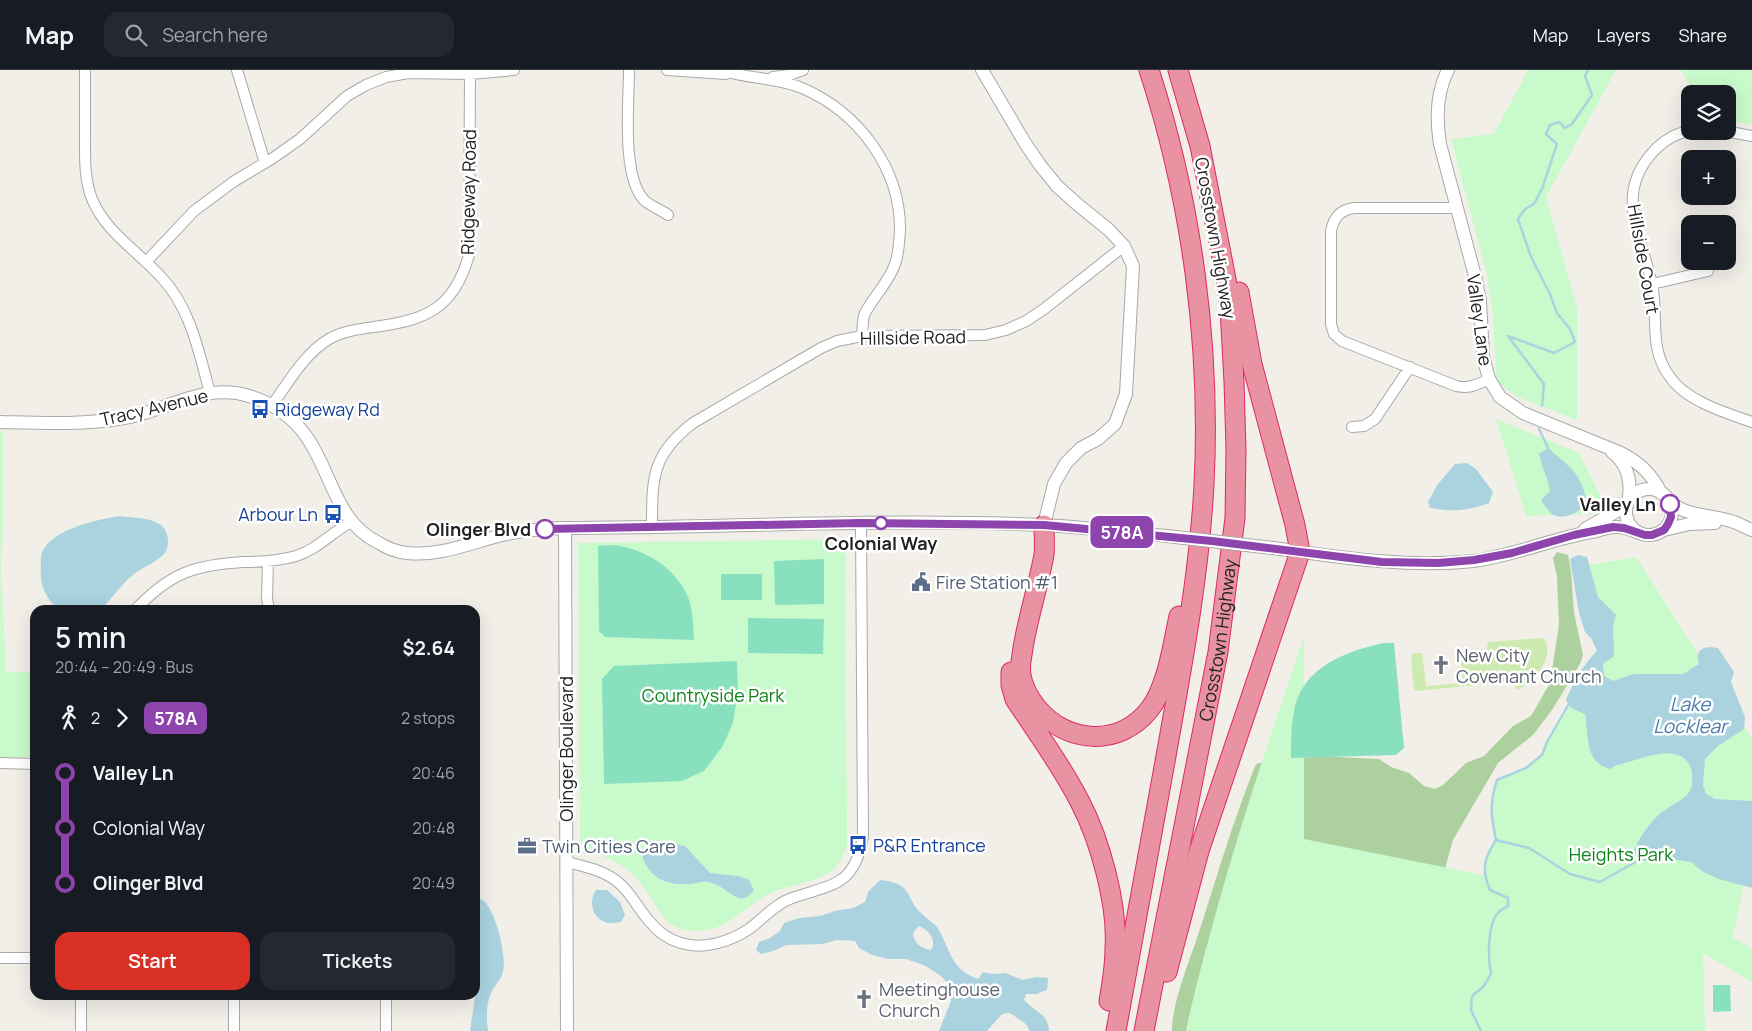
<!DOCTYPE html>
<meta charset="utf-8">
<style>
body{margin:0;font-family:Manrope,sans-serif;background:#242831;color:#f1f3f6;height:100vh;display:flex;flex-direction:column;font-size:19px;white-space:nowrap}
*{box-sizing:border-box;margin:0}
p{font-size:16px;color:#9ea1a6}
.icon{flex:none;width:28px;height:28px;fill:none;stroke:currentColor;stroke-width:2;stroke-linecap:round;stroke-linejoin:round}
.map{position:relative;flex:1;overflow:hidden}
.panel{position:absolute;left:30px;top:535px;width:450px;height:395px;display:flex;flex-direction:column;background:#171b24;border-radius:15px;box-shadow:0 5px 20px #0002}
.panel>*{flex:none}
.badge{padding:0 10px;border-radius:8px;font-size:18px;line-height:32px}
.buttons{position:absolute;left:1681px;top:15px;display:grid;gap:10px}
.buttons a{display:grid;place-items:center;width:55px;height:55px;border-radius:10px;background:#171b24;box-shadow:0 5px 20px #0002;font-size:25px}
.map>.badge{position:absolute;translate:-50% -50%;box-shadow:0 0 0 2px #fff}
.legs{display:flex;align-items:center;gap:8px;height:55px;padding:0 25px;font-size:16px}
.legs p{margin-inline-start:auto}
.overview{display:flex;align-items:center;justify-content:space-between;height:85px;padding:0 25px}
h1{font-size:28px;font-weight:600;line-height:38px}
.primary-button{display:flex;gap:10px;margin-top:auto;padding:10px 25px}
.primary-button a{flex:1;height:58px;border-radius:15px;background:#d93025;color:#fff;font-size:20px;font-weight:600;line-height:58px;text-align:center}
.primary-button a+a{background:#242831;color:#f1f3f6}
ul{padding:0 25px;list-style:none}
li{display:flex;align-items:center;gap:18px;height:55px;font-size:19px}
li i{display:grid;place-items:center;width:8px;height:100%;margin:0 6px;background:currentColor}
li i::after{content:'';width:12px;height:12px;margin:-6px;border:4px solid;border-radius:50%;background:#171b24}
li p{margin-inline-start:auto}
li:first-child i{background:linear-gradient(#0000 50%,currentColor 0)}
li:last-child i{background:linear-gradient(currentColor 50%,#0000 0)}
header{display:flex;align-items:center;gap:30px;box-sizing:border-box;height:70px;padding:0 25px;background:#171b24;border-bottom:1px solid #363941}
header strong{font-size:24px}
nav{display:flex;gap:28px;margin-inline-start:auto;font-size:18px}
.search{width:350px;height:45px;background:#242831;display:flex;align-items:center;gap:12px;box-sizing:border-box;padding:0 18px;border-radius:15px;color:#9ea1a6;font-size:19px}
.map>svg:first-child{display:block}
.grass{fill:#cdebb0}
.forest{fill:#add19e}
.park{fill:#c8facc}
.pitch{fill:#88e0be}
.water{fill:#aad3df;fill-rule:evenodd}
.lines{fill:none;stroke-linecap:round;stroke-linejoin:round}
.stream{stroke:#aad3df;stroke-width:2.5}
.minor-casing{stroke:#a9a9a9;stroke-width:12}
.tertiary-casing{stroke:#a9a9a9;stroke-width:14}
.motorway-casing{stroke:#dc2a67;stroke-width:21}
.minor{stroke:#fff;stroke-width:10}
.tertiary{stroke:#fff;stroke-width:12}
.motorway{stroke:#e892a2;stroke-width:19}
.tertiary-bridge-casing{stroke:#a9a9a9;stroke-width:14;stroke-linecap:butt}
.tertiary-bridge{stroke:#fff;stroke-width:12}
.line-1-casing{stroke:#fff;stroke-width:11}
.line-1{stroke:#8e44ad;stroke-width:8}
.stop-1-dot{fill:#fff;stroke:#8e44ad;stroke-width:2.5}
.labels{text-anchor:middle;dominant-baseline:central;stroke-width:5;stroke-linejoin:round;paint-order:stroke}
.street-label{font-size:18px;fill:#222;stroke:#fff}
.transit-label{font-size:18px;fill:#164399;stroke:#fff;text-anchor:start}
.stop-label{font-size:18px;font-weight:bold;fill:#222;stroke:#fff;text-anchor:end}
.service-label{font-size:18px;fill:#4e5e75;stroke:#fff;text-anchor:start}
.worship-label{font-size:18px;fill:#5b616d;stroke:#fff;text-anchor:start}
.park-label{font-size:18px;fill:#0c8416;stroke:#fff}
.water-label{font-size:19px;font-style:italic;fill:#4a7aab;stroke:#fff}
</style>
<header>
<strong>Map</strong>
<div class="search"><svg class="icon" aria-label="search" viewBox="0 0 24 24"><circle cx="10" cy="10" r="6"/><path d="M15 15l6 6"/></svg>Search here</div>
<nav><a>Map</a><a>Layers</a><a>Share</a></nav>
</header>
<div class="map">
<svg width="1752" height="961" viewBox="0 0 1752 961">
<rect width="100%" height="100%" fill="#f2efe9"/>
<path class="grass" d="M1539,568L1544,569C1556,588 1533,614 1516,620L1515,611L1417,621L1414,619L1411,591L1413,583H1422L1426,616L1463,613L1460,581L1487,579L1488,572Z"/>
<path class="forest" d="M1557,482L1568,485L1571,501L1574,543L1583,585L1580,594L1552,640L1533,665L1498,693L1453,770L1444,802L1226,961H1172C1172,933 1188,895 1197,868C1216,810 1233,750 1256,694L1276,689L1290,690L1318,686L1379,689L1391,697L1409,703L1424,716L1435,719L1443,715L1466,693L1484,686L1513,656L1531,646L1550,613L1559,555L1557,507L1553,488Z"/>
<path class="park" d="M1528,0H1616L1546,127L1577,238V350L1518,327L1497,312L1492,236L1487,205L1451,69L1494,64Z
M1681,0H1752V55L1728,50V24H1695Z
M1496,349L1579,383L1609,443L1526,446Z
M0,362H3V454L1,497L6,602H35V687H0Z
M845,469L847,776C844,783 841,791 836,797C827,810 789,815 773,822C750,832 735,853 708,860C695,863 674,860 665,849C652,833 645,814 629,801C615,789 597,784 580,778L578,473Z
M1636,487L1752,669V775L1733,867L1752,879V912L1703,883L1705,961H1186C1195,916 1208,872 1220,828C1245,740 1274,654 1304,567V769L1483,805L1487,784L1496,770C1491,746 1489,734 1497,710L1525,698L1542,686L1547,671L1574,624L1604,584L1580,497Z"/>
<path class="pitch" d="M615,475C646,480 675,497 688,527C693,540 693,555 694,570L605,567L599,561L598,476Z
M824,489V534L775,535L774,491Z
M721,504H762V530H721Z
M748,548L824,549L823,584L748,583Z
M1384,573H1394L1404,678L1396,685L1291,688C1291,673 1291,656 1294,641C1302,597 1346,581 1384,573Z
M737,591L738,622L733,653L722,677L704,701L682,711L604,714L602,609L614,596Z
M1713,915H1730L1731,941L1713,942Z"/>
<path class="water" d="M1548,378C1559,388 1574,398 1580,411C1582,415 1585,422 1585,426C1586,440 1569,449 1557,446C1550,445 1545,436 1541,430L1550,421C1548,408 1542,398 1539,384Z
M1467,393L1476,399L1493,422L1489,433C1466,441 1455,442 1430,438L1428,432L1438,414L1455,394Z
M120,446C138,449 168,446 168,471C168,477 167,481 163,485C155,493 143,497 134,504C121,514 112,529 100,540H58C47,528 39,516 41,499C41,494 40,488 42,483C49,460 99,449 120,446Z
M1578,485L1587,487L1598,527L1616,545L1613,556L1614,586L1603,594L1604,606L1613,611L1633,604H1683L1699,594C1694,578 1705,576 1718,578L1734,602L1731,612L1745,647L1744,659L1718,676L1705,689L1703,715L1706,724L1715,729L1752,731V818L1719,809L1703,802L1691,792L1677,790H1666L1654,792L1639,790L1634,782C1638,768 1651,751 1662,742C1675,732 1695,727 1692,707C1692,703 1692,699 1690,696C1678,670 1637,691 1617,695L1610,699C1584,692 1589,665 1585,644L1571,638L1566,630C1573,612 1584,594 1597,581L1591,568L1585,562L1579,543L1570,489Z
M670,773L685,776L710,803L738,806L749,810L754,820L747,827C744,828 741,829 739,828C733,827 721,815 712,813C704,810 698,813 689,814C665,816 646,806 641,781L657,774Z
M880,810C915,814 903,826 922,844C928,850 935,853 939,860C951,882 951,899 978,909L983,902L993,904L1005,903L1023,910L1036,907L1048,908L1047,920L1036,924H1026L1024,930C1035,942 1048,943 1049,961H1030L1026,954L1010,943L1002,944L987,961H939L951,931L950,916L941,906L926,896L906,889H888L872,885L859,878L855,871L837,870L823,874L786,875L773,881L761,884L756,880L759,872L770,868L780,861L784,853L799,848L820,846L835,841L853,838L865,832L868,822ZM919,856C929,860 937,870 931,880C921,878 914,874 913,863Z
M596,820H607L620,832L625,845L621,852C617,852 611,854 608,853C592,849 588,832 596,820Z
M481,829C495,836 507,886 503,902C501,909 497,913 493,919C486,932 486,946 488,961H470L476,920L478,883L476,861L479,830Z"/>
<g class="lines">
<path class="stream" d="M1542,336L1544,314L1508,266L1554,283L1575,272L1570,259L1557,243L1550,224L1531,187L1518,149L1525,139L1534,134L1542,119L1557,74L1546,64L1550,55L1559,52L1565,58L1572,54L1592,25L1585,6L1588,0
M1539,359L1549,380
M1496,770L1529,778L1570,804L1600,812L1639,790
M1481,961L1471,940L1472,926L1483,917L1491,904C1488,889 1487,855 1498,843C1500,840 1505,838 1508,836V828L1490,820C1481,799 1484,789 1496,770C1491,746 1489,734 1497,710L1526,698L1542,685L1547,672L1570,632"/>
<g class="minor-casing">
<path id="minor" d="M85,0C85,22 85,43 85,65C85,86 84,109 92,129C106,163 138,181 162,208C191,239 199,283 210,323
M237,0L265,93
M629,0C629,32 621,108 645,131C651,136 661,140 668,145
M667,0L726,4
M721,0C747,9 776,7 802,18C858,42 901,98 900,161C899,171 899,184 895,194C889,212 874,226 865,243C862,249 863,259 862,266
M773,7L789,5L803,0
M1690,61C1675,63 1662,72 1652,83C1612,128 1645,171 1653,220C1658,252 1649,279 1670,307C1686,331 1726,343 1752,352
M1725,61L1752,66
M1457,138H1354C1340,140 1334,147 1331,161V254L1334,264L1342,271L1456,316C1468,319 1477,315 1489,309
M146,192L194,141L233,112L273,88L300,69L347,26L366,15L386,7L408,3L470,4L514,0
M1652,214L1708,201
M272,335C289,312 304,284 329,269C343,261 359,259 374,257C426,250 454,239 469,185L470,4
M1352,357L1364,356L1375,349L1410,297
M652,456C652,408 652,384 693,353L821,278L837,271L862,266L985,265L1006,260L1026,251L1044,239L1124,176
M268,491L267,528L269,540
M135,540C170,503 194,495 243,492C261,492 279,491 296,486C318,479 332,462 351,452
M0,693L35,694
M567,792C585,797 604,800 619,813C632,824 639,840 650,852C667,873 692,880 718,873C729,870 740,865 749,859C764,848 775,834 792,828C833,814 855,816 863,766L861,453
M0,888H35
M81,925V961
M386,925V961
M234,961V925"/>
</g>
<g class="tertiary-casing">
<path id="tertiary" d="M982,0L1025,73L1040,95L1057,116L1077,134L1109,160L1124,176L1133,196L1126,324L1115,354L1098,369L1081,378L1066,393L1054,414L1044,455
M1448,0C1436,23 1436,49 1440,74L1476,210L1480,231L1483,286L1489,309L1500,327L1523,343L1621,383C1639,392 1652,404 1661,423
M0,352C41,353 83,355 124,348C166,341 204,312 249,326C272,333 292,346 306,366C332,402 335,452 379,473C387,478 397,482 407,483C441,487 474,471 507,464C524,460 541,459 559,458C720,458 881,448 1043,455C1084,457 1125,462 1167,466
M1612,382C1629,395 1632,413 1628,433
M1626 442a23 23 0 1 1 46 0a23 23 0 1 1-46 0Z
M1667,429C1683,447 1712,444 1734,452C1740,454 1746,458 1752,460
M565,458L567,961
M1585,459L1626,436
M1664,460L1689,454L1715,453
M1273,478C1339,487 1406,498 1473,491C1513,486 1551,469 1591,462C1600,461 1608,456 1617,457C1625,457 1632,460 1639,463"/>
</g>
<g class="motorway-casing">
<g id="motorway">
<path d="M1044,455C1044,465 1045,476 1044,485C1038,517 1028,547 1023,578C1022,587 1019,596 1021,605C1023,618 1029,628 1037,638C1067,674 1119,677 1149,640C1167,618 1173,574 1179,546"/>
<path d="M1011,602V615L1015,629C1037,663 1062,696 1080,732C1100,770 1118,835 1115,878C1115,896 1112,914 1109,931"/>
<path d="M1167,902L1199,781L1300,482L1295,455L1252,294L1239,222"/>
<path d="M1116,961C1133,870 1149,778 1166,686C1182,596 1199,507 1204,415C1211,276 1192,132 1149,0"/>
<path id="s1" d="M1144,961L1218,582L1235,448L1236,379L1234,312L1230,239L1226,209L1200,76L1178,0"/>
</g>
</g>
<use href="#minor" class="minor"/>
<use href="#tertiary" class="tertiary"/>
<use href="#motorway" class="motorway"/>
<g class="tertiary-bridge-casing">
<path id="tertiary-bridge" d="M1167,466L1273,478"/>
</g>
<use href="#tertiary-bridge" class="tertiary-bridge"/>
</g>
<g class="lines">
<g class="line-1-casing">
<path id="line-1" d="M545,459L861,453L1044,455L1212,471L1382,492L1438,493L1474,490L1512,483L1574,465L1613,457L1624,458L1645,465H1652L1664,460L1668,454L1671,447L1670,434"/>
</g>
<use href="#line-1" class="line-1"/>
</g>
<defs>
<g id="bus-bare" transform="scale(1.5)"><path d="M-5-6H5V4H4V6H2V4H-2V6H-4V4H-5ZM-3.5-4V0h7V-4ZM-3.5 1.2v1.5H-2V1.2ZM2 1.2v1.5H3.5V1.2Z" fill="#1a4fb4" stroke="#fff" stroke-width="2.5" paint-order="stroke"/></g>
<g id="civic-bare" transform="scale(1.5)"><path d="M-.6-6.5H3V-4.5H.6V-3L4-1V1h2V6H-6V1h2V-1L-.6-3ZM-1.2 2.5V6h2.4V2.5Z" fill="#5c6f8a" stroke="#fff" stroke-width="2.5" paint-order="stroke"/></g>
<g id="church-bare" transform="scale(1.5)"><path d="M-1.2-6h2.4v3.5h3.3v2.4h-3.3V6h-2.4V-.1h-3.3v-2.4h3.3Z" fill="#6b7280" stroke="#fff" stroke-width="2.5" paint-order="stroke"/></g>
<g id="office-bare" transform="scale(1.5)"><path d="M-6-3h4V-5.5h4V-3h4V5H-6ZM-1-4.5V-3h2v-1.5ZM-6 0V1H6V0Z" fill="#5c6f8a" stroke="#fff" stroke-width="2.5" paint-order="stroke"/></g>
</defs>
<g fill-rule="evenodd">
<use href="#bus-bare" x="260" y="339"/>
<use href="#bus-bare" x="333" y="444"/>
<use href="#civic-bare" x="921" y="512"/>
<use href="#church-bare" x="1441" y="595"/>
<use href="#bus-bare" x="858" y="775"/>
<use href="#office-bare" x="527" y="776"/>
<use href="#church-bare" x="864" y="929"/>
</g>
<g class="stop-1-dot">
<circle cx="1670" cy="434" r="9"/>
<circle cx="881" cy="453" r="6"/>
<circle cx="545" cy="459" r="9"/>
</g>
<g class="labels">
<g class="street-label">
<text transform="translate(468 122) rotate(-89)">Ridgeway Road</text>
<text transform="translate(1216 168) rotate(80)">Crosstown Highway</text>
<text transform="translate(1644 189) rotate(80)">Hillside Court</text>
<text transform="translate(1480 250) rotate(82)">Valley Lane</text>
<text transform="translate(913 267) rotate(-1)">Hillside Road</text>
<text transform="translate(154 337) rotate(-13)">Tracy Avenue</text>
<text stroke="none"><textPath href="#s1" startOffset="398">Crosstown Highway</textPath></text>
<text transform="translate(566 679) rotate(-90)">Olinger Boulevard</text>
</g>
<g class="transit-label">
<text x="275" y="339">Ridgeway Rd</text>
<text x="318" y="444" text-anchor="end">Arbour Ln</text>
<text x="873" y="775">P&amp;R Entrance</text>
</g>
<g class="stop-label">
<text x="1656" y="434">Valley Ln</text>
<text x="531" y="459">Olinger Blvd</text>
<text x="881" y="473" text-anchor="middle">Colonial Way</text>
</g>
<g class="service-label">
<text x="936" y="512">Fire Station #1</text>
<text x="542" y="776">Twin Cities Care</text>
</g>
<g class="worship-label">
<text x="1456" y="585">New City<tspan x="1456" dy="21">Covenant Church</tspan></text>
<text x="879" y="919">Meetinghouse<tspan x="879" dy="21">Church</tspan></text>
</g>
<g class="park-label">
<text x="713" y="625">Countryside Park</text>
<text x="1621" y="784">Heights Park</text>
</g>
<g class="water-label">
<text x="1690" y="634">Lake<tspan x="1690" dy="22">Locklear</tspan></text>
</g>
</g>
</svg>
<div class="buttons">
<a><svg class="icon" aria-label="layers" viewBox="0 0 24 24"><path d="M12 4l9 5-9 5-9-5zM3 14l9 5 9-5"/></svg></a>
<a>+</a>
<a>−</a>
</div>
<b class="badge" style="left:1122px;top:462px;background:#8e44ad;color:#fff">578A</b>
<section class="panel">
<div class="overview"><div><h1>5 min</h1><p>20:44 – 20:49 · Bus</p></div><b>$2.64</b></div>
<div class="legs"><svg class="icon" aria-label="walk" viewBox="0 0 24 24"><circle cx="13" cy="4" r="2"/><path d="M13 8l-2 6 4 7M11 14l-3 7M7 12l3-4h3l4 4"/></svg>2<svg class="icon" aria-label="forward" viewBox="0 0 24 24"><path d="M9 5l7 7-7 7"/></svg><b class="badge" style="background:#8e44ad;color:#fff">578A</b><p>2 stops</p></div>
<ul>
<li><i style="color:#8e44ad"></i><b>Valley Ln</b><p>20:46</p></li>
<li><i style="color:#8e44ad"></i><span>Colonial Way</span><p>20:48</p></li>
<li><i style="color:#8e44ad"></i><b>Olinger Blvd</b><p>20:49</p></li>
</ul>
<div class="primary-button"><a>Start</a><a>Tickets</a></div>
</section>
</div>
